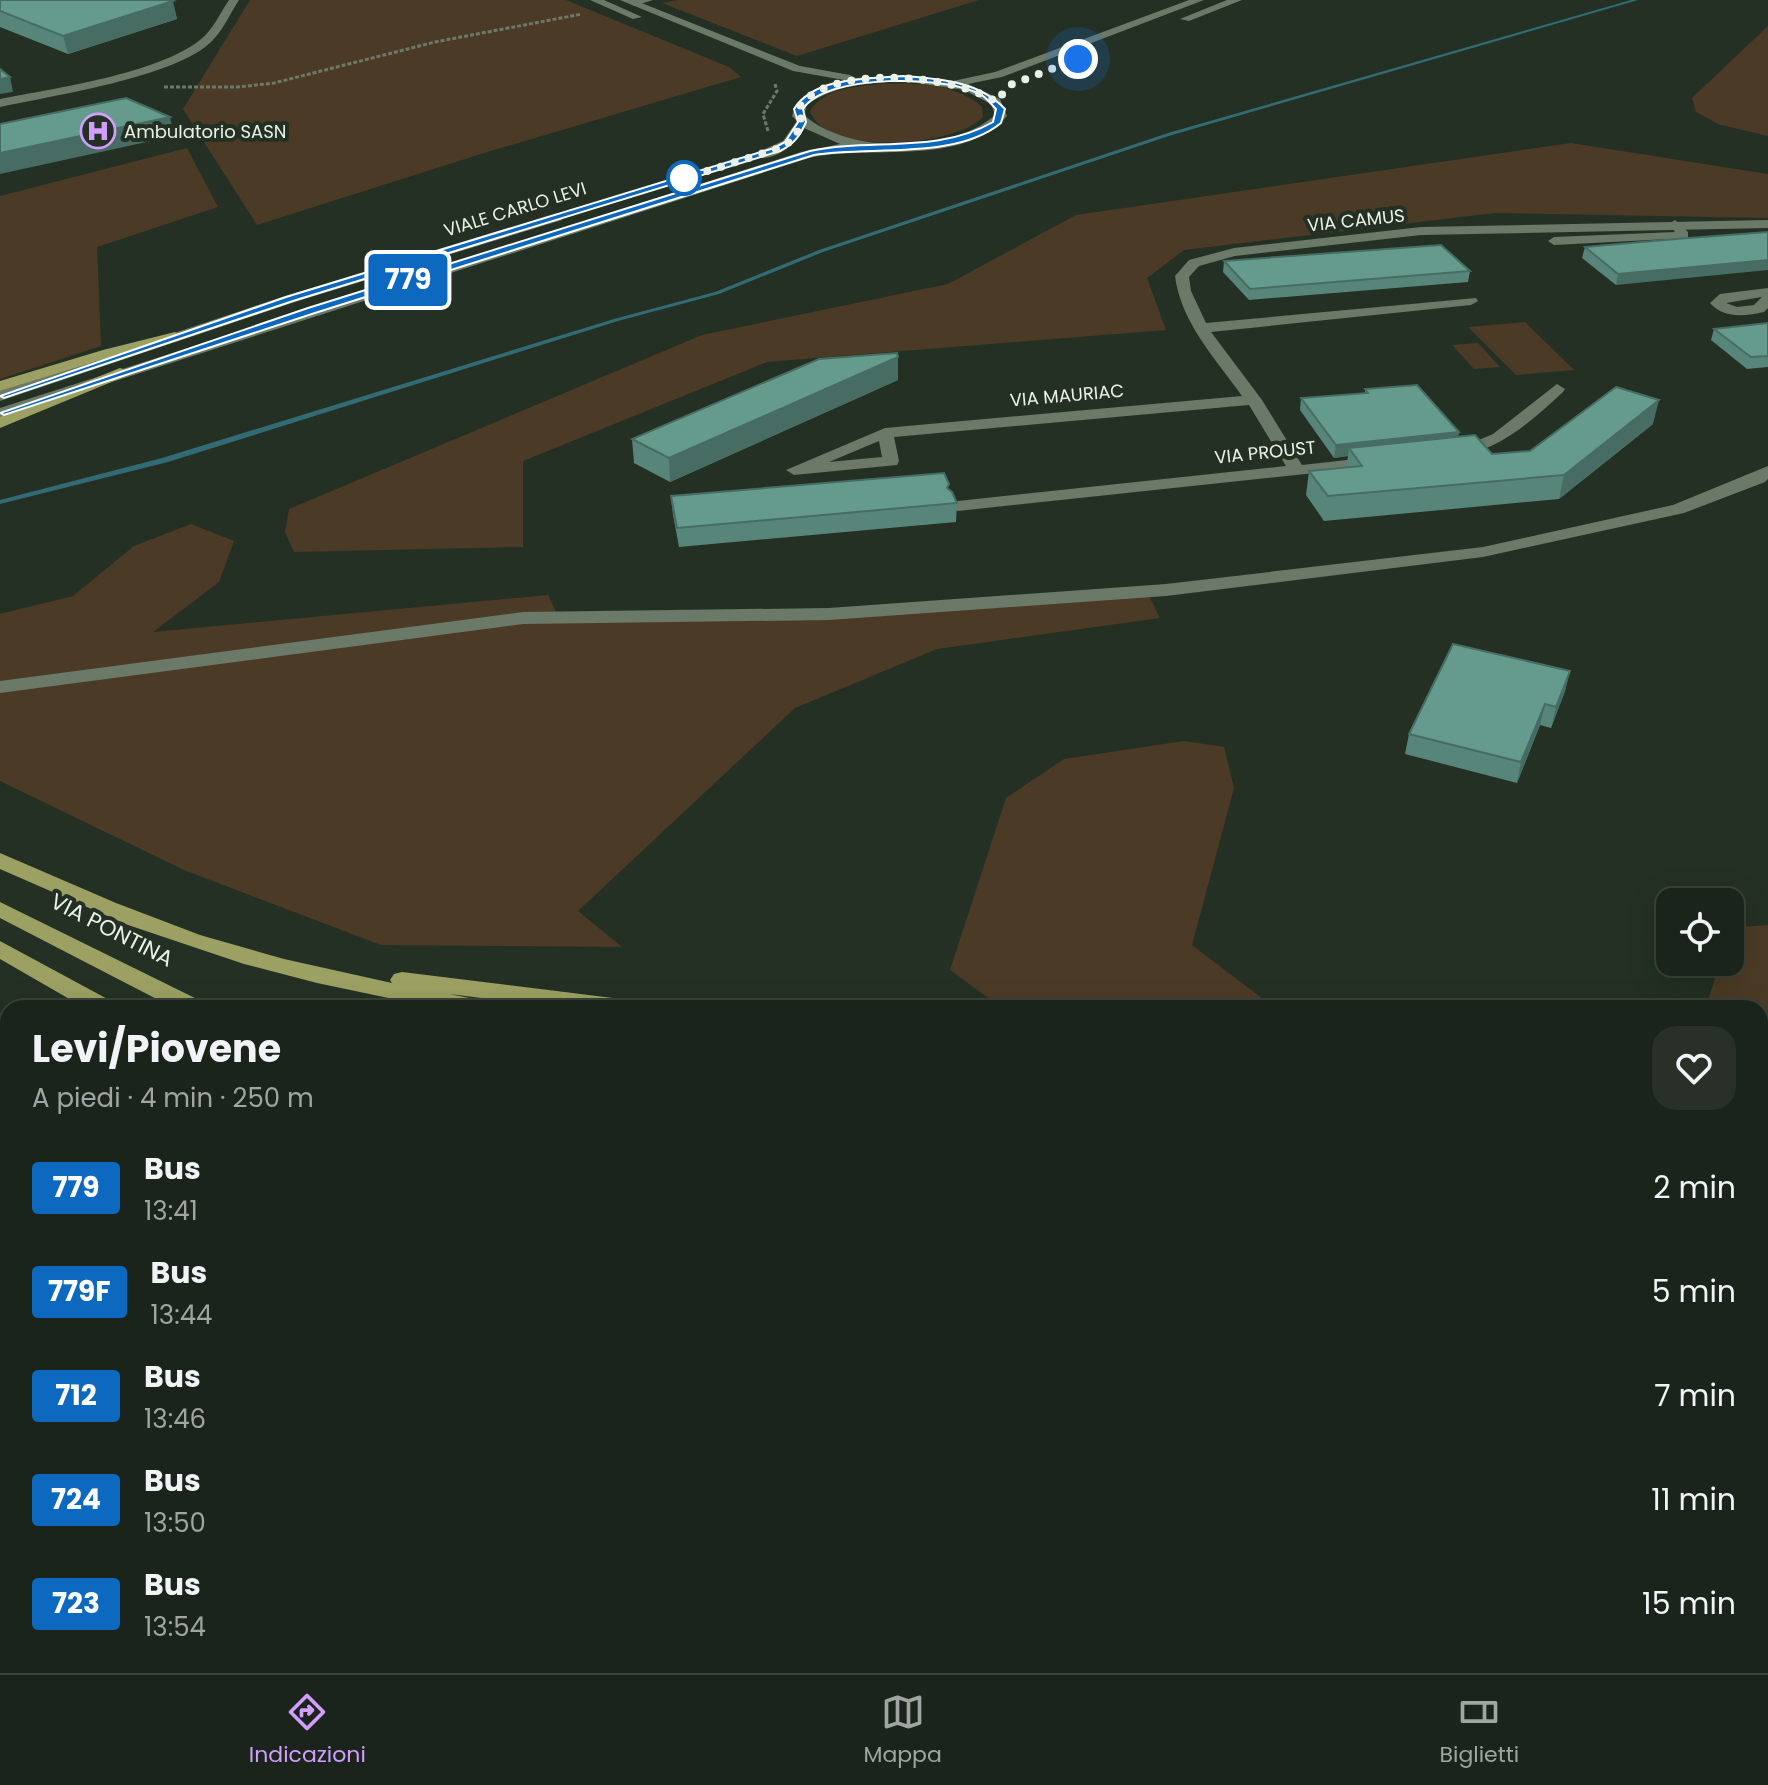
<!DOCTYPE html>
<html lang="it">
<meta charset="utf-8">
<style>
body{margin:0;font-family:Poppins,sans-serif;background:#283027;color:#f1f3f6;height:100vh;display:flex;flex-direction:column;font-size:30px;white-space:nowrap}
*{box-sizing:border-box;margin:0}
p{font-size:26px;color:#a0a4a2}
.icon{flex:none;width:44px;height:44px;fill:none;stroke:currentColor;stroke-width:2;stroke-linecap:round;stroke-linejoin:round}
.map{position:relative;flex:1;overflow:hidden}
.drawer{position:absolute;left:0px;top:1000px;width:1768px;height:674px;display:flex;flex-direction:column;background:#1b241a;border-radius:24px 24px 0 0;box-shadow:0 8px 32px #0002,0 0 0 2px #394139}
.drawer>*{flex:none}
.badge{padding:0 16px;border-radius:6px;font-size:28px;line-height:52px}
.controls{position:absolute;left:1656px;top:888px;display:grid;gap:16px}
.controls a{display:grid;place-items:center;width:88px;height:88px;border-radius:16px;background:#1b241a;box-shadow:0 8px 32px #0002,0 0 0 2px #394139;font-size:40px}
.you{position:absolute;width:40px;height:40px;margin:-20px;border:6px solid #fff;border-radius:50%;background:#1a73e8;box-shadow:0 0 0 12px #1a73e833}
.map>.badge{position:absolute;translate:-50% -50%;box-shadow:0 0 0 4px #fff}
.round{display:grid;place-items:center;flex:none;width:84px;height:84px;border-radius:24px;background:#283027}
.summary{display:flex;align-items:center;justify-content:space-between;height:136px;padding:0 32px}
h1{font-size:38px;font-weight:700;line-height:60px}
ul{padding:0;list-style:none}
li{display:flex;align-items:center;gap:24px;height:104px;padding:0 32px}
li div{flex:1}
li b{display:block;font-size:30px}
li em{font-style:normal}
li .badge{min-width:88px;font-weight:700;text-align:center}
.tab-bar{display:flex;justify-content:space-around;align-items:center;height:112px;border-top:2px solid #394139;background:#1b241a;font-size:22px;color:#a0a4a2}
.tab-bar a{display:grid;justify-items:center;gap:4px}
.tab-bar .active{color:#d19dfe}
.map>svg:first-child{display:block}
.green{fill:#4b3b26}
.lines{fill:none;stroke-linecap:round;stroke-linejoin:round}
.stream{fill:#326b73;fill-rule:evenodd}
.trunk-tunnel{stroke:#424d41;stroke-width:30;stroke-dasharray:30 15;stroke-linecap:butt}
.path{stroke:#6d786c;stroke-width:3;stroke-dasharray:4 2;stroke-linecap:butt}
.service{fill:#6b7969;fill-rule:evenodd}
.minor{fill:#6b7969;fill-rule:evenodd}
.tertiary{fill:#6b7969;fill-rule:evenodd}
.secondary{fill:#7d8766;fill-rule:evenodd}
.trunk{fill:#9ca062;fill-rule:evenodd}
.wall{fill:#578579}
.shaded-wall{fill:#476c63}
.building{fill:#659b8d;stroke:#476c63;stroke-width:2}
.line{fill:#0c69bf;stroke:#fff;stroke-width:2}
.walk{stroke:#e9f1e8;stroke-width:8;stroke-dasharray:0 14.4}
.stop-dot{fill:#fff;stroke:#0c69bf;stroke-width:4}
.labels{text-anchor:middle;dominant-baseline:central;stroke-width:8;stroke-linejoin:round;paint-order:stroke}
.far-poi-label{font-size:18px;fill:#e9f1e8;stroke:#243023;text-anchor:start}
.far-street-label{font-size:18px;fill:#e9f1e8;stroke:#243023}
.street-label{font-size:22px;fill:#e9f1e8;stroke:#243023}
</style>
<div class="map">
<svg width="1768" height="1673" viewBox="0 0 1768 1673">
<rect width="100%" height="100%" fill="#243023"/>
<path class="green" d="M250,0H566L729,67L741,77L484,153L257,225L183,109Z
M678,0H979L797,56L662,3Z
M1768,26V136L1718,124L1696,112L1692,98Z
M877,84C912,83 954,82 982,107L983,117C955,147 825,157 810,111C823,89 853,87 877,84Z
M1571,143L1768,174V218L1495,213L1184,250L1147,278L1166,330L767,362L523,461V547L294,552L285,532L289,509L702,335L948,284L1076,215Z
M187,148L218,207L97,247L101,346L0,379V196Z
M1525,322L1574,370L1516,375L1468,327Z
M1478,343L1500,367L1474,369L1452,345Z
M191,524L234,541L219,582L153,632L548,595L559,618L747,615L1147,592L1160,618L937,649L795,708L578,911L622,947L381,945L184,870L0,781V614L73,596L134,546Z
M1184,741L1224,747L1234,788L1192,945L1275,1008H1002L950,970L1006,798L1064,759Z
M1768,925V1338L1760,1343V1008H1705L1721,962H1730V944L1740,927Z
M0,1069L8,1075V1666H641L647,1673H0Z
M753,1666H1183L1195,1673H759Z"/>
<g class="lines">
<path class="stream" d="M1631,0H1638L1172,135L823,252L719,294L618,321L168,462L0,504V500L162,458L614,319L715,292L819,250L1168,133Z"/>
<path class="trunk-tunnel" d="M1410,1666L1413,1673"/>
<path class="path" d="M164,87H238L274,83L435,42L582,14
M768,131L763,114L777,91L775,84"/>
<path class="service" d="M1675,220L1688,232V238L1554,245L1548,241L1554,237L1675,232L1669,224Z"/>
<path class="minor" d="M229,0H239C230,14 223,30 212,41C177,77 51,96 0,107V99C55,88 157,74 200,40C213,30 220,13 229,0Z
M633,0H653L634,6L629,3Z
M1768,220V228L1421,235L1235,256L1199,266L1189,277L1191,291L1206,323L1476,298L1478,301L1471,305L1211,332L1262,400L1302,465L1374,457L1380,458L1382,462L1380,466L958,511L949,506L958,501L1286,466L1249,405L894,437L899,461L897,465L794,475L786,470L885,428L1242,396C1216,359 1181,323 1175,276L1189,260L1234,248L1421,227ZM879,441L882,457L829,462Z
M1768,288V308L1764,312C1745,316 1724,319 1710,303L1720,294ZM1762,297L1754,305L1737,307L1726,303Z
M1557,384L1565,389L1563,392C1530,423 1501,448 1456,458L1448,453L1493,434Z
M1768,466V479L1765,482L1684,513L1483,557L1166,596L829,620L523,624L0,693V681L523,612L829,608L1166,584L1483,547L1673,505Z"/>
<path class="tertiary" d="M590,0H604L642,17L633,19Z
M620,0H634L800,66L850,75L856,78L903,75L953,81L995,72L1189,0H1204L1002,77L968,84L1000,99L1007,116C962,168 870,144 809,158L0,418V408L801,152L840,144L804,128C794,145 779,159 758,158V152L783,141L797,121L792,116C799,92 821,86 844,80L793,71ZM903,81L964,90L991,104L995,115C952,154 847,154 804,115L807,105C836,84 869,83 903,81Z
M1227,0H1242L1189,21L1180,19Z
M557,213L562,214V220L295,302L0,401V391L285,296Z"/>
<path class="secondary" d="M0,1022L8,1025V1044L0,1041Z
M691,1666H729L732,1673H694Z"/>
<path class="trunk" d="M175,332L180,334V340L113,356L0,391V381L103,350Z
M120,368L126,370V376L0,428V417Z
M0,853L116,903L200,935L284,959L392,983L390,980L394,974L402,972L629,1000L638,1002L641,1008H562L449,994L490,1002L493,1008H436L317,983L244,964L128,925L0,869Z
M0,902L203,1002L206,1008H174L0,918Z
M0,941L113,1002L116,1008H85L0,959Z
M1760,1617L1768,1620V1652L1760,1649Z
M822,1666H860L863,1673H825Z
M1289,1666H1332L1335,1673H1292Z
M1422,1666H1466L1469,1673H1425Z"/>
</g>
<path class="wall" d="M0,0H175L172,1L177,19L68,54L0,27Z
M1676,239L1616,285L1582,258L1585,247Z
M1224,261L1470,271L1468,282L1249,300L1223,272Z
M1768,323V367L1747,369L1711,340L1714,329Z
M898,380L670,482L634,463L632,439Z
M1365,389L1459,432L1458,437L1492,454L1530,451L1653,424L1559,499L1324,521L1306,495L1309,471L1346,468L1348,456L1334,458L1300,410L1301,398L1365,393Z
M949,490L957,503L956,522L679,547L673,515L671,496Z
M1570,671L1565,691L1551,728L1540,725L1517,783L1405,754L1409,734Z"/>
<path class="shaded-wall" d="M143,0H175L166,3L173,1L177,19L68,54L63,36Z
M10,77L13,92L0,94V79Z
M170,117L174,136L0,174V153Z
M1768,260V270L1616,285L1618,274Z
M898,357V380L670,482L669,458Z
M1659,400L1653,424L1559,499L1564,475Z
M1459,432L1457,444L1349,448L1348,456L1334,458L1336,445Z
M1570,671L1565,691L1551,728L1556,707Z
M1545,704L1540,725L1517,783L1521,762Z"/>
<path class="building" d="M0,0H168L173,1L63,36L0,11Z
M0,69L10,77L0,79Z
M126,98L170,117L0,153V124Z
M1768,232V260L1618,274L1585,247L1676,239Z
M1441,245L1470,271L1250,289L1224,261Z
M1768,323V356L1751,357L1714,329Z
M897,353L898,357L669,458L632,439L819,359Z
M1417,385L1459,432L1336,445L1301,398L1368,393L1365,389Z
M1616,387L1659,400L1564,475L1328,496L1309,471L1362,466L1349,448L1475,435L1492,454L1530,451Z
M944,473L949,484L947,488L952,492L957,503L677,528L671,496Z
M1453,644L1570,671L1556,707L1545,704L1521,762L1409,734Z"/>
<path class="line" d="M903,76C940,79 979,81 1005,109L1001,123C956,160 870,146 814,155L315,313L4,415L0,413L308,308L810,151C870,138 938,154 993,122L996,109C992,105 988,100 983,96C949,75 826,73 803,109L806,122C800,136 794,144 780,151L293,301L4,398L0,396L286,297L774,148L785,142L798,122L794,109C815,76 869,79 903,76Z"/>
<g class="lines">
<path class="walk" d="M684,178L682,179L783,147L795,137L802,122L798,109C827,62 957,75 996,102L1010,85L1078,59"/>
</g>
<defs>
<g id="hospital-ring" transform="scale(1.8)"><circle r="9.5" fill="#243023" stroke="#d19dfe" stroke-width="1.5"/><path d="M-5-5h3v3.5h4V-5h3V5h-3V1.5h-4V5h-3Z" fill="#d19dfe"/></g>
</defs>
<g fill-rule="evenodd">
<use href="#hospital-ring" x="98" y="131"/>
</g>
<circle class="stop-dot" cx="684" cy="178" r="16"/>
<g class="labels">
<g class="far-poi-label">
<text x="124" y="131">Ambulatorio SASN</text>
</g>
<g class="far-street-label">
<text transform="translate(515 209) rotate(-17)">VIALE CARLO LEVI</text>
<text transform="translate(1356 220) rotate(-6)">VIA CAMUS</text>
<text transform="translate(1067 395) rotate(-5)">VIA MAURIAC</text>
<text transform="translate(1265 452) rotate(-6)">VIA PROUST</text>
</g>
<g class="street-label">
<text transform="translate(112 930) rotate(27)">VIA PONTINA</text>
</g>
</g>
</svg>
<div class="controls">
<a><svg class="icon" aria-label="locate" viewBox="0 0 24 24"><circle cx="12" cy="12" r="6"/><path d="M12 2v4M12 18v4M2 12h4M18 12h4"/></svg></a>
</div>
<div class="you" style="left:1078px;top:59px"></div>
<b class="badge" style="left:408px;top:280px;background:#0c69bf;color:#fff">779</b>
<section class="drawer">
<div class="summary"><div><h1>Levi/Piovene</h1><p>A piedi · 4 min · 250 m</p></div><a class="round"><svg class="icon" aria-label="heart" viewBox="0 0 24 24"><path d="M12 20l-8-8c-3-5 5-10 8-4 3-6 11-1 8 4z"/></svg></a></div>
<ul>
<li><span class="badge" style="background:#0c69bf;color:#fff">779</span><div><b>Bus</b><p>13:41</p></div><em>2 min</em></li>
<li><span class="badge" style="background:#0c69bf;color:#fff">779F</span><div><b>Bus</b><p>13:44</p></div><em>5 min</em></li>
<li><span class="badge" style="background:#0c69bf;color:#fff">712</span><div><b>Bus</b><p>13:46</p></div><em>7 min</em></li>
<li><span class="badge" style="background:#0c69bf;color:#fff">724</span><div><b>Bus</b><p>13:50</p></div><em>11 min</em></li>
<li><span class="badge" style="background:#0c69bf;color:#fff">723</span><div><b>Bus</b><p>13:54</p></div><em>15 min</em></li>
</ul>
</section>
</div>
<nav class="tab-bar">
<a class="active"><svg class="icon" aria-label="directions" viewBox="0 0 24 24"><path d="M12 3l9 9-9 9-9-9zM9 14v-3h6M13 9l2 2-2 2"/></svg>Indicazioni</a>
<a><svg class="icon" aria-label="map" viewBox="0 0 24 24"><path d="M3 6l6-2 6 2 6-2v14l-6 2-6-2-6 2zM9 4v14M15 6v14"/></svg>Mappa</a>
<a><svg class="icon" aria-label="tickets" viewBox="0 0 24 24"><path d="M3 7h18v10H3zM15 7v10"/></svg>Biglietti</a>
</nav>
